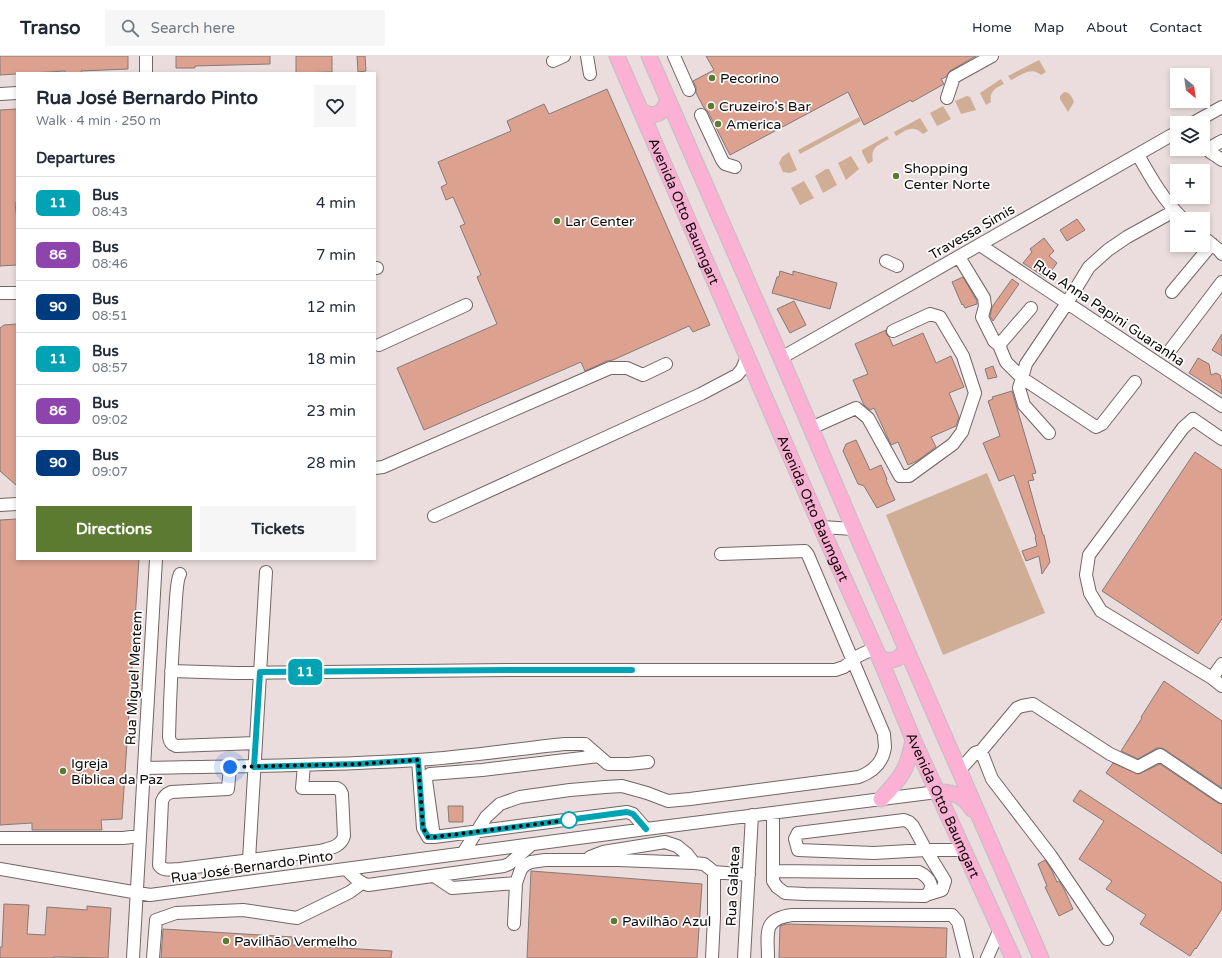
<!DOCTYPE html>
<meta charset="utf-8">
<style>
body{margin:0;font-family:"Varela Round",sans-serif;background:#f6f6f7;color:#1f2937;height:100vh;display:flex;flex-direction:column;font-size:15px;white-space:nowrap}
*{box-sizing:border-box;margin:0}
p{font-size:13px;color:#747a83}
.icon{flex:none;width:22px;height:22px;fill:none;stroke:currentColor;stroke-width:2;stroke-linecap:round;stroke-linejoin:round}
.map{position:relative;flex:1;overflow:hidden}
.details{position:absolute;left:16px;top:16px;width:360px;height:488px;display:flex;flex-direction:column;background:#fff;border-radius:0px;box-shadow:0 2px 6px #0003}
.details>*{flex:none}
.badge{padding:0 8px;border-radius:6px;font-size:14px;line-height:26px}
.needle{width:26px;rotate:151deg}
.controls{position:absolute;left:1170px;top:12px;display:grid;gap:8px}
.controls a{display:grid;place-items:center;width:40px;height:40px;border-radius:0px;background:#fff;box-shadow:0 2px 6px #0003;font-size:20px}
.you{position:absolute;width:20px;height:20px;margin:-10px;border:3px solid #fff;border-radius:50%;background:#1a73e8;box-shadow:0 0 0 6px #1a73e833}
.map>.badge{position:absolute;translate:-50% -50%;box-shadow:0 0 0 2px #fff}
h2{padding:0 20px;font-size:15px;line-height:36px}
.round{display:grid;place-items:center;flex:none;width:42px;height:42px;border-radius:0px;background:#f6f6f7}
.overview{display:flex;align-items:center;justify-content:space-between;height:68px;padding:0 20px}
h1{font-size:19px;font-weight:800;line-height:30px}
.primary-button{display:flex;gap:8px;margin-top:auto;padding:8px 20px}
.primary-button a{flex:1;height:46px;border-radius:0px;background:#5c7b31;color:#fff;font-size:16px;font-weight:800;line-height:46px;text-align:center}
.primary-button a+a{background:#f6f6f7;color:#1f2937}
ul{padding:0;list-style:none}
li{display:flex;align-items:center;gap:12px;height:52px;padding:0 20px;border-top:1px solid #e0e1e3}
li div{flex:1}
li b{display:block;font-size:15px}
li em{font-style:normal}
li .badge{min-width:44px;font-weight:700;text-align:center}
header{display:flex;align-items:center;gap:24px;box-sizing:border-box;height:56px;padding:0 20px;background:#fff;border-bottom:1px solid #e0e1e3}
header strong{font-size:19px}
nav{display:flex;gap:22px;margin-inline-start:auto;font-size:14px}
.search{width:280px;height:36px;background:#f6f6f7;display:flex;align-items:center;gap:10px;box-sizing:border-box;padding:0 14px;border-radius:0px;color:#747a83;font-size:15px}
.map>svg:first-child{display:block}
.green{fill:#cfae95}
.building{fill:#dca18f;stroke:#867a77}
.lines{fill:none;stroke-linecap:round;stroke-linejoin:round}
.minor-casing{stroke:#726566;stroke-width:14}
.major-casing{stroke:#c1bfbf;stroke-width:17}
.minor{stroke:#fff;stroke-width:12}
.major{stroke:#fbb0d4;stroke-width:15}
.line-casing{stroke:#fff;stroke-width:9}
.line{stroke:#00a3b4;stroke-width:6}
.walk{stroke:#0f0a0a;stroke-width:4;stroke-dasharray:0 7.2}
.poi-dot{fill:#5c7b31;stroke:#fff;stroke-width:1.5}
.stop-dot{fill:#fff;stroke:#00a3b4;stroke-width:2}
.labels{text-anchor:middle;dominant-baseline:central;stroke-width:3.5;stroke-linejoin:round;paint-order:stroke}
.poi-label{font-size:14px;fill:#0f0a0a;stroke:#fff;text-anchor:start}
.street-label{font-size:14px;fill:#0f0a0a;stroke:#fff}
</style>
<header>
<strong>Transo</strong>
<div class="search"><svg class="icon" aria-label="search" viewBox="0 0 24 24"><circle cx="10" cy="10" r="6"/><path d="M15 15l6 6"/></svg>Search here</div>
<nav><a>Home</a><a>Map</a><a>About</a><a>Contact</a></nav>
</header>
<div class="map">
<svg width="1222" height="902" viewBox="0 0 1222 902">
<rect width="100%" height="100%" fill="#ebdddd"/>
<path class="green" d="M1039,4L1046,16L1041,19C1031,10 1021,19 1011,24L1008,20Z
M1001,23L1004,28C995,32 989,36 991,46L986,49L980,37Z
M1064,36C1070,36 1072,41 1074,46L1068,56L1060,43V40Z
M967,40L970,41L976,54L961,58L955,45Z
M943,50L951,63L937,70L930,57Z
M859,61L861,65L800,98L798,94Z
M920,62L928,75L923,78C913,68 906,74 896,80L894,76Z
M887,80L889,83C879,89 870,91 873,105L868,108L862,96V94Z
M789,96L797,114L790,117L783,116L779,107L782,101Z
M851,100L859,113L846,124L838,107Z
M826,113H829L837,129L823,137L815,120Z
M804,125L814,142L800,149L791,132Z
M987,417L1045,557L943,599L886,459Z"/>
<path class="building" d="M0,0H128V13L81,15L82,17H65V15L0,19Z
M176,0H270V8L195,10V12H176Z
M296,0H332V16L296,17Z
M357,0H365L366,15L358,16Z
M706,0H976L950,15L946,21L941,23L944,28L912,46L911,44L864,69L848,36L730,99L708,56L704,52L696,37V31L693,25L714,14Z
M607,33L710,269L693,276L689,270L613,304L607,305L585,315L581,306L424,374L397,312L497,268L477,221L481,219L460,170L465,168L453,141L446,144L441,131L447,128L438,106L511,75L507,65L544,48L549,58Z
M17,53V147H15L17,164V209L0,210V54Z
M1077,163L1085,174L1067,185L1060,174Z
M1044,182L1054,195L1049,200L1057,207L1046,222L1023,207L1032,196L1030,193Z
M780,215L793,219V215L837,227L830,253L772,237L777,221H779Z
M963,221L977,245V248L965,252L963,248L962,249L952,226Z
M1012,223L1019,228L993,265L990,260L992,251Z
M794,245L806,269L790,277L777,253Z
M17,268V430L0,415V272L4,269Z
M886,274V278L889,281L893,290L923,277L936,307L951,300L964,331L949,337L959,361L956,370L931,381L936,391L917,405L908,409L898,386L891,389L874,352L870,354L864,349L853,324L868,318L855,288Z
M1222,278V300L1212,294Z
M1198,302L1209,308L1211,319L1216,317L1220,319L1222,327V338L1189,317Z
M993,310L997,321L988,323L985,313Z
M1012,335L1036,417L1032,418L1034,424L1028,425L1043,479H1044L1050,506L1042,518L1039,500L1026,505L1022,495L1037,490L1035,481H1036L1014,419L999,425L983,387L1000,380L988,345L993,343L992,341Z
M856,384L870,414L881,409L887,423L886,424L895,444L877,452L864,430L858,428L843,395L846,388Z
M1195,396L1222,414V563L1198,598L1102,535Z
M17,463V503H139L122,763L101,764L102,774H32V767L0,769V464Z
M1164,625L1222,665V732L1164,693L1160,692H1157L1138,703L1121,695L1142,662L1141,661Z
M1113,707L1138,718L1160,708L1218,747L1222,748V798L1106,717Z
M1080,734L1222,827V853L1196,893L1195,892L1190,900L1140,868L1146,859L1106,833L1112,825L1079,803L1104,765L1073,745Z
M448,750H463V766H449Z
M1045,804L1051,813L1057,826L1059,825L1064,833L1073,853L1059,860L1045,831L1047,830L1038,808Z
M531,815L702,828L697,902H527Z
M4,848L29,849L27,878L45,879L47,851L87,854V850L111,852L108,902L54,901V902H0V891H2Z
M786,868L947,872L946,902H779L780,870Z
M163,873L293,881L292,889L392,895L391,902H161Z"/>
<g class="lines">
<g class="minor-casing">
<path id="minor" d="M146,0V17
M587,0L590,18
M674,0L689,34
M553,5L564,0
M0,38L17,37
M947,42L954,21L992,0
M701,59L722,104L725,108L735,111
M1193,67L1222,51
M1222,85C1217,88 1210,90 1210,96L1222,104
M1138,99C1151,122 1164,145 1183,163
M1203,181L1219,194L1222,198
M980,189L1222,350
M959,201L984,242L985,250L982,261L994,285L999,289L1031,252
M886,205L897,210
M375,212H377
M1172,236L1212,188
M0,237H17
M379,289L466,249
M999,289L1006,306L1022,322L1096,371L1102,368L1135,326
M1171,293L1222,226
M781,302L1177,76
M811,372L856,352L868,362L900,420H909L953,388L962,376L975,337L963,300L940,261L930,258L893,275
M1049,377L1024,349L1019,332L1026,308L1067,247L1089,211L1108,194L1127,181L1174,155
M1222,383L1193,363L1183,372L1089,499L1086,519L1090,537L1101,555L1212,622L1222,630
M375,412L383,411L610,312H627L643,319L666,308
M0,449L17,448
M434,460L701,338L737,319L742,313L747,301
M821,471L854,473
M180,518C176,525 176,548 175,557C172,599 170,640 169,681C170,686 171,688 176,690L256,687
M171,615L236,617L508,614H835L844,611L858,600L875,592
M1212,622L1222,608
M981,695L992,723L1051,800L1107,883
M418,704L423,772L428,781H434L627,756L633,758L646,773
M230,711L228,733L171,736C166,738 164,740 162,745L159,809C163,816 173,813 180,813L320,795C330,792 341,791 344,780L342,738L340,734L337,732H302L304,709
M144,712C235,710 326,710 417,704C466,701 515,693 565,688H585L608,708H629L648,706
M959,715L975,697L981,695L1017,652L1022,650L1033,648L1110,698L1138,711L1160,699L1222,741
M773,757V825L777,831L785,837L805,838L925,840C937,832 929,821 919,816H864L773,815
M434,781L426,724L427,721L430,718L482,714L599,700
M0,782H123L140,780
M463,797L486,761L500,748L520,741L570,734L605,731L622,730L647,737L668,745L690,743L859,721C872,716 883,707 885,691C885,687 884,682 884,678L808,499L805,495L721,498
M590,801L603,796L665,786L677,790L687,798L694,807
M249,804L266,516
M0,813L150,839L646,773L937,736
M346,813C353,820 359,827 368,829L504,810L509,808L531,789
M714,816L749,819
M434,820L452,832L516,827
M929,838L942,834L945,825L926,794L913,770L909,766L904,764L798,777L795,783L798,794L874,797L926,794H964
M514,868L516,827L521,813L525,809L531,806L545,804H619L694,807L704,808L714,816V861L712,902
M133,902L156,503
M153,902L156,864L176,857L243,854L297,862L350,836L362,827
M744,902L752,759
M768,902C768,877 762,863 792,859H952L958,866L967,902
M987,902L1000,873"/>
</g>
<g class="major-casing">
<g id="major">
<path id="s1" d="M617,0L821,471L880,603L913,683L1013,902"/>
<path d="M649,0L781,302L854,473L1041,902"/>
<path d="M641,55C655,62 662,59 668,44"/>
<path d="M880,603C893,606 901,604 906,592"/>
<path d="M937,736C953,735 964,740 972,753"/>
<path d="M881,743C900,723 909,712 913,683"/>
</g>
</g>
<use href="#minor" class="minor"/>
<use href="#major" class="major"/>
</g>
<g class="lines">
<g class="line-casing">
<path id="line" d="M632,614H508L260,616L254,711L358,708L418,704L423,772L428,781H434L456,779L627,756L633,758L646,773"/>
</g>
<use href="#line" class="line"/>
<path class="walk" d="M230,711L358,708L418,704L423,772L428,781H434L569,764"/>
</g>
<g class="poi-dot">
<circle cx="712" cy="22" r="4"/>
<circle cx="711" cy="50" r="4"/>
<circle cx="718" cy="68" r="4"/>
<circle cx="896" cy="120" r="4"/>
<circle cx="557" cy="165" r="4"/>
<circle cx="63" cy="715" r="4"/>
<circle cx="614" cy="865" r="4"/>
<circle cx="226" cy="885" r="4"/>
</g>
<circle class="stop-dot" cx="569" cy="764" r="8"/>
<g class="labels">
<g class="poi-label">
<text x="720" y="22">Pecorino</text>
<text x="719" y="50">Cruzeiro's Bar</text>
<text x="726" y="68">America</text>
<text x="904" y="112">Shopping<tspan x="904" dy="16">Center Norte</tspan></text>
<text x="565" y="165">Lar Center</text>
<text x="71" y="707">Igreja<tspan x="71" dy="16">Bíblica da Paz</tspan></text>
<text x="622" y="865">Pavilhão Azul</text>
<text x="234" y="885">Pavilhão Vermelho</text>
</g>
<g class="street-label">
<text stroke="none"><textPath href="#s1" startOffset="169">Avenida Otto Baumgart</textPath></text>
<text transform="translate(972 176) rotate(-30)">Travessa Simis</text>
<text transform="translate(1109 257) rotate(34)">Rua Anna Papini Guaranha</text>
<text stroke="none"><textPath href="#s1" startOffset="493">Avenida Otto Baumgart</textPath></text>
<text transform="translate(134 622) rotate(-87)">Rua Miguel Mentem</text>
<text stroke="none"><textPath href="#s1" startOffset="817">Avenida Otto Baumgart</textPath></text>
<text transform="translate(252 811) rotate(-8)">Rua José Bernardo Pinto</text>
<text transform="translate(733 830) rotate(-87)">Rua Galatea</text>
</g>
</g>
</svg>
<div class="controls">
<a><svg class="needle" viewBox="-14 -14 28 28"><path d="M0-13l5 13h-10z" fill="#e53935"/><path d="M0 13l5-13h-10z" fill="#747a83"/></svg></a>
<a><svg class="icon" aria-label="layers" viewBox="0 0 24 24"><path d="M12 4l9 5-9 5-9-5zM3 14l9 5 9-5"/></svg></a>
<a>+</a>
<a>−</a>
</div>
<div class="you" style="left:230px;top:711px"></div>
<b class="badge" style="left:305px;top:616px;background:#00a3b4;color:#fff">11</b>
<section class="details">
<div class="overview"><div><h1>Rua José Bernardo Pinto</h1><p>Walk · 4 min · 250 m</p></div><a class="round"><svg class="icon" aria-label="heart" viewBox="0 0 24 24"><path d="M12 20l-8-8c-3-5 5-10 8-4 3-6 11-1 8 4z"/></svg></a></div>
<h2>Departures</h2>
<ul>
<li><span class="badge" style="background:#00a3b4;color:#fff">11</span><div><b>Bus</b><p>08:43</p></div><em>4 min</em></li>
<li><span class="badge" style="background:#8e44ad;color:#fff">86</span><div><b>Bus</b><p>08:46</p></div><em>7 min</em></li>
<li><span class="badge" style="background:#003b80;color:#fff">90</span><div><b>Bus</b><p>08:51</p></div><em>12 min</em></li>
<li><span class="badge" style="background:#00a3b4;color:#fff">11</span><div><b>Bus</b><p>08:57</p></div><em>18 min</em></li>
<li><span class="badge" style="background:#8e44ad;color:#fff">86</span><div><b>Bus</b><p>09:02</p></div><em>23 min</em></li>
<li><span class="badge" style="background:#003b80;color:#fff">90</span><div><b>Bus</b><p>09:07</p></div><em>28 min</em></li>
</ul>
<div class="primary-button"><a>Directions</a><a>Tickets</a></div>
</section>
</div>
